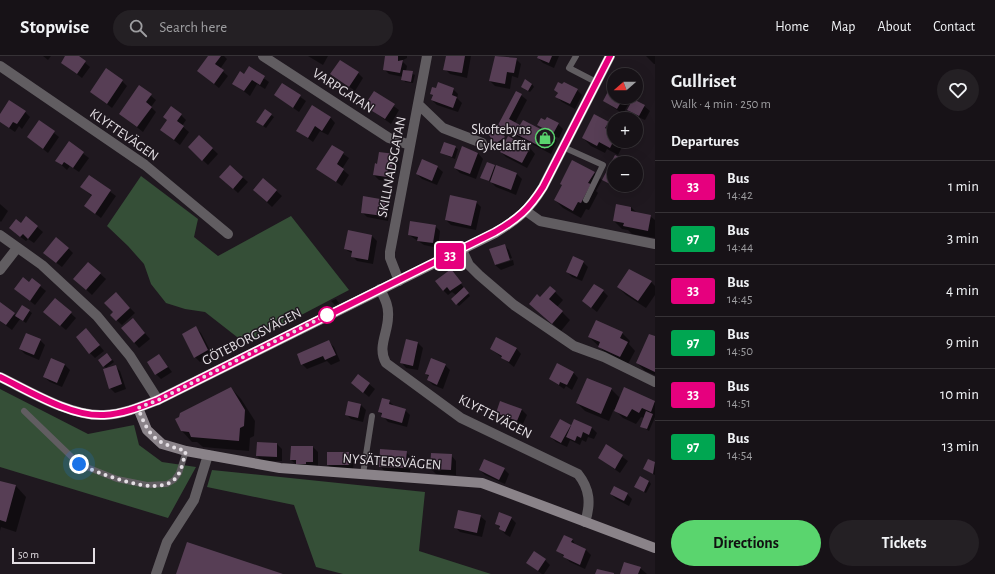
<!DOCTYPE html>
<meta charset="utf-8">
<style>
body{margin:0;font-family:"Alegreya Sans",sans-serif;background:#242024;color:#f1f3f6;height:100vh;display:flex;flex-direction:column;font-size:15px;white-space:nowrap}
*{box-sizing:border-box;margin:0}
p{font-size:13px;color:#9e9ea1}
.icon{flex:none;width:22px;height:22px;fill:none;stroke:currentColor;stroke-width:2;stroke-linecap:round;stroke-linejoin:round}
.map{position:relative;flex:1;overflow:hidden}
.details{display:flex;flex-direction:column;background:#171217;width:340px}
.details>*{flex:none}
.badge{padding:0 8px;border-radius:3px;font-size:14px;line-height:26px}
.needle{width:26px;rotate:250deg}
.controls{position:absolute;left:607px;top:12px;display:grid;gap:8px}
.controls a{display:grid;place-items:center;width:36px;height:36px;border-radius:50%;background:#171217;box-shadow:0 4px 16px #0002,0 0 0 1px #363236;font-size:20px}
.scale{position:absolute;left:12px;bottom:10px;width:83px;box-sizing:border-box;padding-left:4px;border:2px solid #e4dfe4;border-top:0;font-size:11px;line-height:14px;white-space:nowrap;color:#e4dfe4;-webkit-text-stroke:3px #1f181f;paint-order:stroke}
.you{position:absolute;width:20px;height:20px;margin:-10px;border:3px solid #fff;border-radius:50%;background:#1a73e8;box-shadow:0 0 0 6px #1a73e833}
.map>.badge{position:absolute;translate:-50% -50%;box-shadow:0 0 0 2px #fff}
h2{padding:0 16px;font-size:15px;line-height:36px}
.round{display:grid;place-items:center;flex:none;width:42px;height:42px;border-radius:21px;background:#242024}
.overview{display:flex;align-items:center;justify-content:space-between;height:68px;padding:0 16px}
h1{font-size:19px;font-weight:600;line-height:30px}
.cta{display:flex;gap:8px;margin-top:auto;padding:8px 16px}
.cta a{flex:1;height:46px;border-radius:24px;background:#5ad56e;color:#111;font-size:16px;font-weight:600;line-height:46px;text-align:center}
.cta a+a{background:#242024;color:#f1f3f6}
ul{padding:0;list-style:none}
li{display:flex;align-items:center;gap:12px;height:52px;padding:0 16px;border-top:1px solid #363236}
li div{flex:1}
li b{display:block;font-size:15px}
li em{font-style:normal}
li .badge{min-width:44px;font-weight:700;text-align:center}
header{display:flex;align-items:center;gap:24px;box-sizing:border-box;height:56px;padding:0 20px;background:#171217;border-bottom:1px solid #363236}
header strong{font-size:19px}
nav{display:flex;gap:22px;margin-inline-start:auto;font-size:14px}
.search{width:280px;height:36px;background:#242024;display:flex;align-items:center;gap:10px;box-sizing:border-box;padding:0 14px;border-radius:22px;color:#9e9ea1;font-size:15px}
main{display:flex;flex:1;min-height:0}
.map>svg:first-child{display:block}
.forest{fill:#354f37}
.shadow{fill:#0007}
.building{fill:#573e55}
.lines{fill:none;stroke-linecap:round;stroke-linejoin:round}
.lane{stroke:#615d61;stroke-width:6}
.street{stroke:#615d61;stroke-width:10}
.secondary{stroke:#8a8389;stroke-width:10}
.line-casing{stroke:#fff;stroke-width:9}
.line{stroke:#e6007e;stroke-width:6}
.walk{stroke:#e4dfe4;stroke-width:4;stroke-dasharray:0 7.2}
.stop-dot{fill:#fff;stroke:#e6007e;stroke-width:2}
.labels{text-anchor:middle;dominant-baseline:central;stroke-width:3;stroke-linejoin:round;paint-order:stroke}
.street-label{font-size:14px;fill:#e4dfe4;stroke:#1f181f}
.poi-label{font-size:14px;fill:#e4dfe4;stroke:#1f181f;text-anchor:end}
</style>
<header>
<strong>Stopwise</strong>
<div class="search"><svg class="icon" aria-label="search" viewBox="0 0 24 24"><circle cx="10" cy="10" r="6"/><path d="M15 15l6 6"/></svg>Search here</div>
<nav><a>Home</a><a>Map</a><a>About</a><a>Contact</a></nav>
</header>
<main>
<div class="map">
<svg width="655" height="518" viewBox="0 0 655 518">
<rect width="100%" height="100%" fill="#1f181f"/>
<path class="forest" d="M141,120L198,163L194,181L218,200L291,160L349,234L246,288L205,256L185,253L166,247L151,228L144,208L128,190L107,170Z
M0,333L88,378L134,369L139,389L162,406L196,411L168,462L0,411Z
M212,414L425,436L419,495L491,518H343L316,511L294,449L207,431Z"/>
<path class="shadow" d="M43,0H51L48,4Z
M67,0H77L90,11L82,22L62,7Z
M209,0H224L227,3L220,13L228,20L219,32L198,15Z
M308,0H328L323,9Z
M386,0H407V2L403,4V6L407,10L406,15L415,19L413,27L405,26L403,21L389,18L384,13Z
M447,0H471L467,22L450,18L445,13Z
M496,0L516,3L521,8L518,22L512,20L510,33L495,30L490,25Z
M539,0H559L554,12L543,7L538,2Z
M646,0H655V8H654Z
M250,12L269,26L265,33L257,28L250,40L233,27L245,19Z
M358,17L363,22L355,35L332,18Z
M122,25L127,30L112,52L91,36Z
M614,26V41H632L623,58L604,45Z
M282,28L306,45L299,56L275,39Z
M532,28L534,31L530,36L524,33Z
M139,30L156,44L151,51L156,56L143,76L120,58Z
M453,33L458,38L457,42L462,47L458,56L437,49L432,44L433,40L431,38Z
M555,34H577L582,39L575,53L562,46L557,41L558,38Z
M374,36L399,54L391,68L366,50Z
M517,36L527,44L515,67L546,77L539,69L558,68L563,73L559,82L549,78L557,85L551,98L505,74L500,69Z
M644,50L650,55L645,64L633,59L628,54Z
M25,56L30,61L22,73L19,70L15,76L0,66V59Z
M181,59L186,64L182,70L189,76L180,89L161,74Z
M271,59L274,61L266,72L260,68Z
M330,61L335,67L328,79L320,75L313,86L298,75Z
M39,65L59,81L48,97L28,81Z
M608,67L614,73V85H622L624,87L618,99L607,93L605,97L591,90L583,82Z
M498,73L506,84L498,89L496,87Z
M199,80L218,98L208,109L189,91Z
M69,87L89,102L79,116L70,110L67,114L57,105Z
M445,87L458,93L455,103L441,97Z
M332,90L349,102L342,113L349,119L342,130L318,113Z
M462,92L478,97L483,103L476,123L460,117L455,112Z
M530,92L535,98L527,112L506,101L501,96Z
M394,99L399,104L397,117L393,116L392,126L379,124L374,119L378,109Z
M616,100L627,107H614V129H620L617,133L604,124Z
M230,110L248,126L238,137L226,126Z
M494,110L517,118L522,123L516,139L496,131L491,126L482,121Z
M437,111L443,116L437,129L422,123L417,118Z
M594,117L602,124L596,135L598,137L589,154L586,153L581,162L563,152L555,144Z
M89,120L116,140L101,162L85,150L92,140L81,131Z
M263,123L282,140L272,151L254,134Z
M385,145L390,150L388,165L367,161L362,156Z
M476,146L481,151L476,174L451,169L446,164Z
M0,148L8,155L1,166L0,165Z
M631,151L637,157L650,160L655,164V182L632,178L628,174L622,173L614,165Z
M21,168L37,171L43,176L34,187L28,183L26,185L15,177Z
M435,170L440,175L438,192L424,189L409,179Z
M372,180L377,185L373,208L357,205L352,200L353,198L345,193Z
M504,189L509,194L512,202L497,207V209L513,204L514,209L501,214L495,209Z
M68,192L73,197L62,211L50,202Z
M583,206L588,211L582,225L572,221L567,216Z
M88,207L106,223L92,239L80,228Z
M451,214L470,240L459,250L452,243L456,239L452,236L448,239L443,234Z
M32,224L46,235L35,249L15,233L30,227Z
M651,226L655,230V239L646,252L626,239L618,231Z
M550,231L563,244L557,251L570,264L561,275L530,248L540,243Z
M603,235L608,240L597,256L583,245Z
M116,238L135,257L122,269L111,259L114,256Z
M55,243L76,262L66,274L50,261Z
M336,243L339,247L335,249L331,245Z
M0,247L16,260L22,250L32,257L26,267L20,263L12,274L0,265Z
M138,269L150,283L139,292L122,272Z
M196,272L201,277L213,300L200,306L195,301Z
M622,277L630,285L629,288L635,295L628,308L607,298L589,281Z
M91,279L104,295L95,302L90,297Z
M655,281V319L645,315L637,307Z
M40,284L45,289L39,304L25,298L20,293Z
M329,286L334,291L340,305L331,309L327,305L307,313L302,308Z
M418,287L423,292L418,314L406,312L401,306Z
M516,292L521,298L514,311L491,293Z
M159,299L172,316L161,323L156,318Z
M109,300L114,306L106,312L104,310Z
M65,309L70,314L62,331L50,326L44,321Z
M445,309L450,314L443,333L433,329L428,324L429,321L426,318Z
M115,310L120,315L126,333L115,337L110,332Z
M573,316L578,322L572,334L566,330L564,333L550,323Z
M358,319L375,333L369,341L352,327Z
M231,332L241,343L255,365L254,380L250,382L249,395L203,391L197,386H192L182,375Z
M624,332L655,346V361L649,375L641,370L644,362L641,361L636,368L623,362L614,353L609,365L585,355L577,347L611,333L620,342Z
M389,345L394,350L405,354L410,359L407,371L388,366L379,356Z
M361,349L366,354L363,366L351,363L346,358Z
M522,354L527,359L522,370L502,362L497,357Z
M560,364L572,370L574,364L592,372L597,377L594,383L588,381L586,386L582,384L580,389L570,384L567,391L556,386L551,381Z
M277,388L282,393V405H262L257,400Z
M607,390L628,405L620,417L599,402Z
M313,391L318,396V410L297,409L291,404Z
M406,396L411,401L410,417L385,416L380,410Z
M349,397L354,402L353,414H333L328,409Z
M451,399L456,405V419L436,418L431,413Z
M648,404L655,407V419L644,413Z
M504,413L509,418L505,428L485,419L480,414Z
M649,425L651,428L646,437L638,433Z
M0,426L16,430L26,441L16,476L1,471L0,475Z
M611,438H627L632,443L629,450L616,443Z
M480,460L486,465L482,481L460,476L455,471Z
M511,462L516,467L510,481L505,478L496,467Z
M572,483L576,490L586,494L591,499L585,513L570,506L558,495Z
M545,504L550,509L544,518H542L527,507Z
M640,512L647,518H621Z"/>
<path class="building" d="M65,0H79L86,5L77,18L61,7Z
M208,0H221L215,8L224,14L214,28L197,15Z
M385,0H398V5L403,4L400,17L383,14Z
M446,0H465L462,17L443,14Z
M495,0L517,2L514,17L507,16L505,28L489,25Z
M538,0H552L549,7L537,2Z
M340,4L359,16L349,31L330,18Z
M249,10L265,20L260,29L252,24L244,35L232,28L240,15L244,18Z
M106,12L123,24L107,48L90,36Z
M403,14L413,15L411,26L401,24Z
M525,23L532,28L528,35L521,31Z
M614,24V41H624L617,53L603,45Z
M438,26L454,32L452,39L457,41L453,52L431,44L433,39L430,38L432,31L436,32Z
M558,26L562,28L564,26L578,33L570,48L555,41L558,37L554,34Z
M282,27L301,39L293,52L274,39Z
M139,29L152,38L146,46L152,51L137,71L119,58Z
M374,35L395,48L385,63L364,50Z
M516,35L522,38L509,63L520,69L523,64L552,79L545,93L498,69Z
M633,43L645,49L639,60L627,54Z
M9,44L26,55L17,68L13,66L9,72L0,66V58Z
M312,49L331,61L322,75L315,70L308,82L296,75Z
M171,50L182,58L177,65L184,70L174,84L160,74L167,64L163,61Z
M265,53L272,58L263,70L256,66Z
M594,58L609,66L605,72L614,77V84L610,92L599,86L597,90L582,82Z
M547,61L559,67L553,78L537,69L541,62L545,64Z
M39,64L55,75L43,93L27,81Z
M496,69L505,81L495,88L487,76Z
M199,79L213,92L202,105L188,91Z
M508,80L530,92L522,107L500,96Z
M69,85L84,96L73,112L64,106L62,109L55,105Z
M444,86L456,90L452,101L440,97Z
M332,89L344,96L337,108L344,113L336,126L316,113Z
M462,90L478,97L470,118L454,112Z
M379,96L395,98L392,112L388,111L387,121L373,119L375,107L377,108Z
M615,99L625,104L623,107H614V125L612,129L602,124Z
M422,103L438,110L432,125L416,118Z
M572,104L595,116L588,127L591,128L581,147L578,146L573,155L554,144L562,129L560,128Z
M487,106L495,109L489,125L480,122Z
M230,109L243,121L233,133L219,121Z
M496,109L517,117L511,134L490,126Z
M89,119L111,134L95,158L84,150L92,139L80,131Z
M263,122L277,134L267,146L253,134Z
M450,139L477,145L471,170L445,164Z
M363,140L386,144L383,160L361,157Z
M616,148L631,151V155L651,159L648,175L623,170L624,167L613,165Z
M26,160L38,170L28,183L23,178L20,181L9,172L16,163L21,167Z
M410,165L436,169L433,187L417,185L418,181L408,179Z
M348,174L372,179L368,204L351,201L352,195L344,193Z
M56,181L69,192L56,207L43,197Z
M505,188L510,204L495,209L489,193Z
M573,200L584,205L577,221L566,216Z
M88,206L101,217L86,234L73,223Z
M451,213L462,227L450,235L447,231L443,235L435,225Z
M629,213L652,225L638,245L617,231Z
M23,221L29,226L32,222L41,229L30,245L14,233Z
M594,228L604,234L591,252L582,245Z
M550,230L556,235L549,243L563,255L552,268L529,248L537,238L540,241Z
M464,231L469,237L456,249L451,243Z
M116,236L130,252L116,265L110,259L113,256L104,247Z
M55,242L72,256L60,270L43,256Z
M0,246L15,257L6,269L0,265Z
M22,249L30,254L23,265L15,260Z
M133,262L145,277L134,287L121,272Z
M596,264L623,276L620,282L628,286L620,301L598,291L600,286L588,281Z
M196,270L208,294L194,302L182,278Z
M86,272L100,289L89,298L76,281Z
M26,277L41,283L34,299L19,293Z
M649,278L655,280V316L636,307Z
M496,281L517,292L509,306L501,302L502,300L490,293Z
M406,283L418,286L413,310L400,307Z
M329,284L336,299L325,304L323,300L301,309L297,298Z
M107,297L112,304L103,311L98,304Z
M159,298L168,311L155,319L147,306Z
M51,302L65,308L57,327L43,321Z
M431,302L446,308L437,329L427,324L429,319L425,318Z
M557,307L574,316L567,329L560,326L559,329L549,323Z
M116,309L122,328L109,333L103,313Z
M358,318L370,327L363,337L351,327Z
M587,322L612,332L601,358L576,347Z
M231,331L245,354L244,370L240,372L239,385L191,381L189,376L181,375L175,363L179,361L180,357Z
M624,331L655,345L651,356L642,352L639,357L632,353L627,361L614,355Z
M382,342L390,344L389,348L406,353L402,367L381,361L382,357L378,356Z
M348,345L361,348L358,362L345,359Z
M500,345L522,353L517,365L496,357Z
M646,355L653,358L647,373L640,371Z
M560,363L571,369L561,387L550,381Z
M574,363L592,371L589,379L583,376L581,382L577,380L575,385L566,381Z
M257,386L277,387V401L256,400Z
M606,388L623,399L615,413L598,402Z
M291,390H313V406H306V408H296V404H290Z
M380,393L407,395L405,412L379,411Z
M327,396H349V409H327Z
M431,397L452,398L451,414L430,413Z
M484,403L505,412L499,424L479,414Z
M648,403L655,406L653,418L643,413Z
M640,420L649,425L644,436L634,431Z
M0,425L16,429L6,466L0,464Z
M614,430L628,437L624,445L610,438Z
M458,454L481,459L477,477L454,472Z
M499,456L512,461L505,476L499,473L500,470L495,468Z
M564,479L573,483L571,486L586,493L580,509L563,501L564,499L556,495Z
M187,486L283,518H176Z
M534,495L546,503L538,515L526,507Z
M624,506L641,511L638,518H620Z
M597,513L614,517V518H595Z"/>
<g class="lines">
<path class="lane" d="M576,0L569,12L596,26
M563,91L603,109L586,144
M24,355L79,408L117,423L147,429L167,428L174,424L179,417L186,395
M363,418L372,360"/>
<path class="street" d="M263,0L389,82L410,89
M0,10L145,109L228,178
M418,48L443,72L482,87
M526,155L540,165L655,188
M0,179L42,209L97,260L130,300L158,344
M462,194L469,209L479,219L514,249L564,283L574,290L604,301L655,326
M0,214L17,192
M399,225L390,202V196L427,0
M380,233C385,243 389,250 388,261C388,277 377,291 386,307L461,362L578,418C590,433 591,448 585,466
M156,518L167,486L194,444L208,399"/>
<path class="secondary" d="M0,321C29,335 71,361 104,359C123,358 140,351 158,344L495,177C518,163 529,154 543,131L610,0
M138,352L147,374L162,388L186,395L280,412L482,427L655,492"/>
</g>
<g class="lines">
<g class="line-casing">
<path id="line" d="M0,321C29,335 71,361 104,359C123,358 140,351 158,344L495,176C518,163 529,153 543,131L610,0"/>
</g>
<use href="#line" class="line"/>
<path class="walk" d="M79,408C99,417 157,442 175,423C182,416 183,404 186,395C155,386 150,383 138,352L158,344L327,259"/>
</g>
<defs>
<g id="shop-ring" transform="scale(1)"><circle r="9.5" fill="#1f181f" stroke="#5ad56e" stroke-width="1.5"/><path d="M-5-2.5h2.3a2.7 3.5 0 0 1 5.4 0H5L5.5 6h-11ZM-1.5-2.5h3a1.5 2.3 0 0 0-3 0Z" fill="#5ad56e"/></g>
</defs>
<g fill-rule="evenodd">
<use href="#shop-ring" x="545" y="82"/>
</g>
<circle class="stop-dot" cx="327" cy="259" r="8"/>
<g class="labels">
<g class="street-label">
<text transform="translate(343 35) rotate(33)">VARPGATAN</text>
<text transform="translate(124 79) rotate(35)">KLYFTEVÄGEN</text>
<text transform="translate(392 111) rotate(-79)">SKILLNADSGATAN</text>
<text transform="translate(252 281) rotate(-27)">GÖTEBORGSVÄGEN</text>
<text transform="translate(495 361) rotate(27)">KLYFTEVÄGEN</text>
<text transform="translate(392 406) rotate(4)">NYSÄTERSVÄGEN</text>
</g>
<g class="poi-label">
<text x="531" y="74">Skoftebyns<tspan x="531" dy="16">Cykelaffär</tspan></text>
</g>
</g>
</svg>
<div class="controls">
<a><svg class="needle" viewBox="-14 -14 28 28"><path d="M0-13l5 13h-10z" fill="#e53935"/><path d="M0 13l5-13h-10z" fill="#9e9ea1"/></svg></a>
<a>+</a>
<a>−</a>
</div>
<div class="scale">50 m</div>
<div class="you" style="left:79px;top:408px"></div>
<b class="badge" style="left:450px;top:200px;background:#e6007e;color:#fff">33</b>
</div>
<section class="details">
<div class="overview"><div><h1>Gullriset</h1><p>Walk · 4 min · 250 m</p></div><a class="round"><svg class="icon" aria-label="heart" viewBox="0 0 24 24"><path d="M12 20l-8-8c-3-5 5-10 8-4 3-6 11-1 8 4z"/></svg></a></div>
<h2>Departures</h2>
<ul>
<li><span class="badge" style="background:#e6007e;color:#fff">33</span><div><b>Bus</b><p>14:42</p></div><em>1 min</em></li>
<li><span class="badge" style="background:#00a651;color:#fff">97</span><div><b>Bus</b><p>14:44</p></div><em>3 min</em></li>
<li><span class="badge" style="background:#e6007e;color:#fff">33</span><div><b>Bus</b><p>14:45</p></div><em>4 min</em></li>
<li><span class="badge" style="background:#00a651;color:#fff">97</span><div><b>Bus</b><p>14:50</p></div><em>9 min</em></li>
<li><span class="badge" style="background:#e6007e;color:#fff">33</span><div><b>Bus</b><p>14:51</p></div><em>10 min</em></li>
<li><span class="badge" style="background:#00a651;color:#fff">97</span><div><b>Bus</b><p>14:54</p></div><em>13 min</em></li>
</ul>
<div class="cta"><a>Directions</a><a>Tickets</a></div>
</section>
</main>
